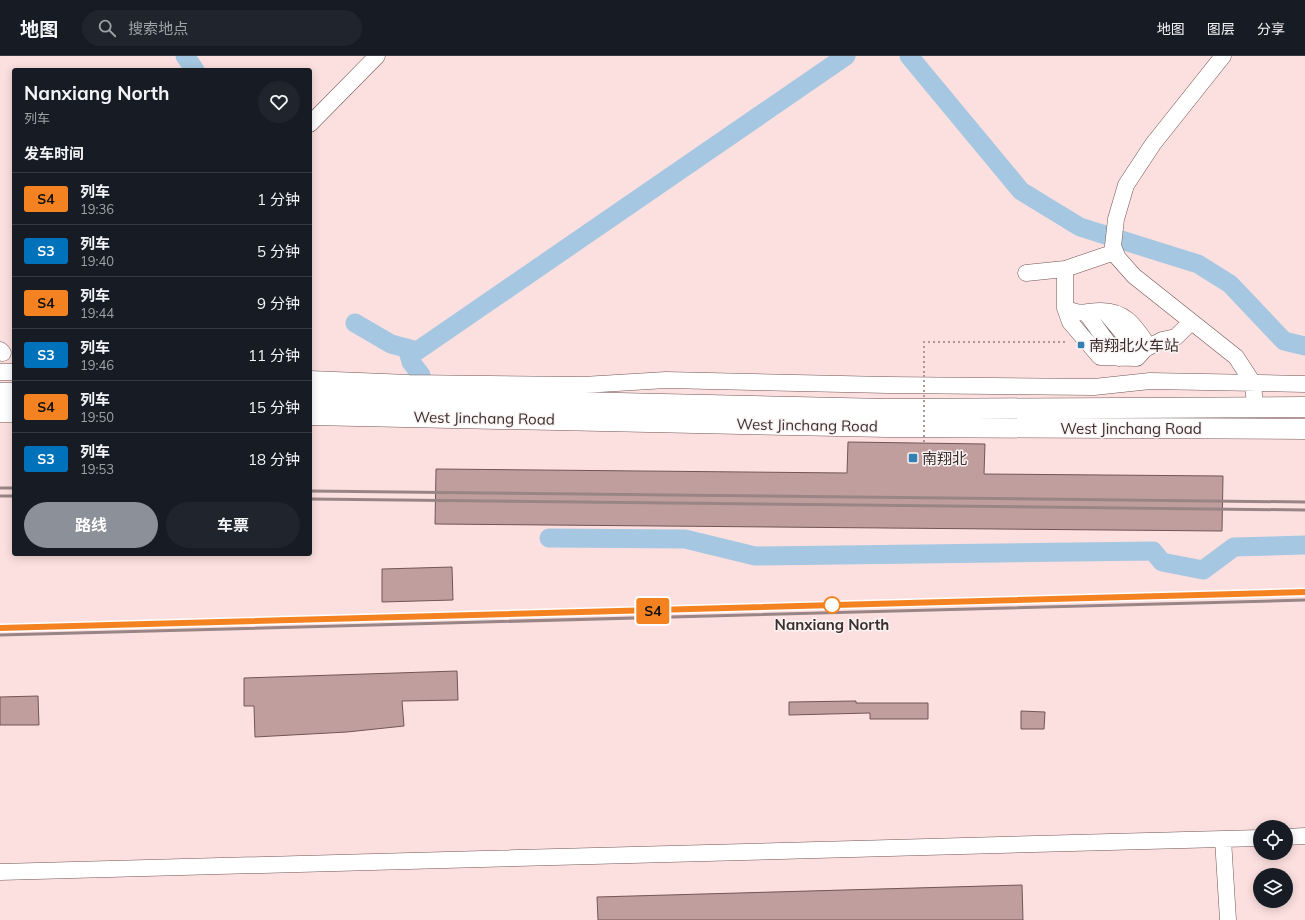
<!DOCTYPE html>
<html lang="zh">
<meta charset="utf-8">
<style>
body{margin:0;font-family:Mulish,"Noto Sans SC",sans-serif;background:#20242c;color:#f1f3f6;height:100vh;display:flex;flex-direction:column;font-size:15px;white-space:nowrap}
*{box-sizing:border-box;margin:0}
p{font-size:13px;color:#9ea1a6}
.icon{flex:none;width:22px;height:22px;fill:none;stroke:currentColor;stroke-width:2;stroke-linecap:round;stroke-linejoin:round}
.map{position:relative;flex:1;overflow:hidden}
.side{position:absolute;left:12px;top:12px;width:300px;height:488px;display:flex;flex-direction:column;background:#171b24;border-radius:4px;box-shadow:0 2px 10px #0003}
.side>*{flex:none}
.badge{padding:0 8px;border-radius:3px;font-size:14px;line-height:26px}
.fabs{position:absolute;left:1253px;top:764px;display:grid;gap:8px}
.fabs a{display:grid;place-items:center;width:40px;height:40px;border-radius:50%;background:#171b24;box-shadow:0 2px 10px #0003;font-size:20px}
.map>.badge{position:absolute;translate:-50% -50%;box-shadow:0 0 0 2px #fff}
h2{padding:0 12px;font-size:15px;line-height:36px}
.round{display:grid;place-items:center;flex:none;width:42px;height:42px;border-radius:21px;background:#20242c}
.overview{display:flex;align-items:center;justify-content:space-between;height:68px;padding:0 12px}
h1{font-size:19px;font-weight:700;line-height:30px}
.primary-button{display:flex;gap:8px;margin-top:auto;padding:8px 12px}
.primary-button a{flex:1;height:46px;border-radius:24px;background:#8c9099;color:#fff;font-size:16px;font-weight:700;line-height:46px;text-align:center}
.primary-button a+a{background:#20242c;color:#f1f3f6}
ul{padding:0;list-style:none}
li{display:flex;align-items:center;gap:12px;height:52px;padding:0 12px;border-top:1px solid #363941}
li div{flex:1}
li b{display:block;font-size:15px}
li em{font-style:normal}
li .badge{min-width:44px;font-weight:700;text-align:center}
header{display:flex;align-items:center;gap:24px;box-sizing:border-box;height:56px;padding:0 20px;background:#171b24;border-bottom:1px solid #363941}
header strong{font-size:19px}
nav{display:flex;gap:22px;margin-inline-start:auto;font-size:14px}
.search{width:280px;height:36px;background:#20242c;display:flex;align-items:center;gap:10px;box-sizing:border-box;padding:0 14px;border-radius:22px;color:#9ea1a6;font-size:15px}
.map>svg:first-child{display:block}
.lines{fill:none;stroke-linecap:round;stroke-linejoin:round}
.river{stroke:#a5c7e1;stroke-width:19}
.building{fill:#c09e9e;stroke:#735555}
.minor-casing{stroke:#725554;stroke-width:17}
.major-casing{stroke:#725554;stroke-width:21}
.path{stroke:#ac9796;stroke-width:2;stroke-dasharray:2 3;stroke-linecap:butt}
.minor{stroke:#fff;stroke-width:16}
.major{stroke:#fff;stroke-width:20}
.rail{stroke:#998585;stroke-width:3}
.path-bridge{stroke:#ac9796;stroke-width:2;stroke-dasharray:2 3;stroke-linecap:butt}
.line-casing{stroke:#fff;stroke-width:9}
.line{stroke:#f58220;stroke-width:6}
.poi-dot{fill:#3480b3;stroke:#faf3f3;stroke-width:1.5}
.stop-dot{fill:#fff;stroke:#f58220;stroke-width:2}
.labels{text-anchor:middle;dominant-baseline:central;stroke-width:3;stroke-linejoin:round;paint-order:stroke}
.poi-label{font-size:15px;fill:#3c2f2f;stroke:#faf3f3;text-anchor:start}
.street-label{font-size:15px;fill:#3c2f2f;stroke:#faf3f3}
.stop-label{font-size:15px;font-weight:bold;fill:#3c2f2f;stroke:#faf3f3}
</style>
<header>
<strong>地图</strong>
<div class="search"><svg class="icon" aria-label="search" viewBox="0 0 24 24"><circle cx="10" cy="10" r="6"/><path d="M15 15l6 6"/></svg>搜索地点</div>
<nav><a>地图</a><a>图层</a><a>分享</a></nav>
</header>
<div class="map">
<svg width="1305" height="864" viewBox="0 0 1305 864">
<rect width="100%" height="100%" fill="#fce0df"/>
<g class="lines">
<path class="river" d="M185,0L195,14
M909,0L1021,135L1080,171L1198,208L1230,228L1284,285L1305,290
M355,267L391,288L417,295L846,0
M407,292L411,306L421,319
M549,482L685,483L755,500L1153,495L1162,506L1203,514L1234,491L1305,489"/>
</g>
<path class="building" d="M848,386L985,388L984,418L1223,420L1222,475L435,468L436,413L847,417Z
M452,511L453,544L382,546V513Z
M457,615L458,644L402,645L404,670L347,676L255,681L254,650H244V622Z
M38,640L39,669H0V641Z
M856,645V647H928V663H870V657L789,659V646Z
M1021,655L1045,656L1044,673H1021Z
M1022,829L1023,864H598L597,841Z"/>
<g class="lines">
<g class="minor-casing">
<path id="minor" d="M1223,0L1153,88L1126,129L1116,163L1113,190L1118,202L1134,220L1236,301L1253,327L1255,351
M310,68L377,0
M1065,213V252L1070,266L1100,301L1137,302L1145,293L1162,284L1176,281L1191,266
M1026,217L1065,213L1115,196
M1065,252C1082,260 1084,255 1101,255C1127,255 1136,272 1149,291
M1105,256L1140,298
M1086,257L1119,302
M0,294L3,297
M0,316H14
M310,323L409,327L583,329L666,324L888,329L1094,331L1150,325L1305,328
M1286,781L1305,780
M1223,783L1228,864
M0,816L1260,782"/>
</g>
<g class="major-casing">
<path id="major" d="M0,337H14
M310,340L887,353L1305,351
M0,356H14
M310,359L887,371L1305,373"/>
</g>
<path class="path" d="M924,317V286H1068"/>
<use href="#minor" class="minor"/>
<use href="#major" class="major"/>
<path class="rail" d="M0,432H14
M310,435L1305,446
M0,440H14
M310,443L1305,454
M0,572L1305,536
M0,579L1305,544"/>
<path class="path-bridge" d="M924,319V387"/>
</g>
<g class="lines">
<g class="line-casing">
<path id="line" d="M0,572L1305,536"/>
</g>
<use href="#line" class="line"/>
</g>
<g class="poi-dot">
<rect x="1077" y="285" width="8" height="8" rx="2"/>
<rect x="908" y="397" width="10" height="10" rx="2"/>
</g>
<circle class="stop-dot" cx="832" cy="549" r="8"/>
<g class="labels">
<g class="poi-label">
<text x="1089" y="289">南翔北火车站</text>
<text x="922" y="402">南翔北</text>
</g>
<g class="street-label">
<text transform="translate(484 362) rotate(1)">West Jinchang Road</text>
<text transform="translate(807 369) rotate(1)">West Jinchang Road</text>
<text x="1131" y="372">West Jinchang Road</text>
</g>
<g class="stop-label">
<text x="832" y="568">Nanxiang North</text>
</g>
</g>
</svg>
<div class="fabs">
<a><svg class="icon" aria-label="locate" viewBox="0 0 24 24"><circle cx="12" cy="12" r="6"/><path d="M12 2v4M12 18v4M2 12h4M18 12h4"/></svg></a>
<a><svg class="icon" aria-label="layers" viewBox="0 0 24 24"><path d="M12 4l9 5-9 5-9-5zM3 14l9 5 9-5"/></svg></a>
</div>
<b class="badge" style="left:653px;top:555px;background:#f58220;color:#111">S4</b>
<section class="side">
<div class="overview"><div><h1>Nanxiang North</h1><p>列车</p></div><a class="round"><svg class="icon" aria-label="heart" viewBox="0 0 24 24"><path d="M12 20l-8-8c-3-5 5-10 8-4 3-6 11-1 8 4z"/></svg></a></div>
<h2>发车时间</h2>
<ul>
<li><span class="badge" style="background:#f58220;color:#111">S4</span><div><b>列车</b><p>19:36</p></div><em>1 分钟</em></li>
<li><span class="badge" style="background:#0072bc;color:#fff">S3</span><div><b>列车</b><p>19:40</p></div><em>5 分钟</em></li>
<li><span class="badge" style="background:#f58220;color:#111">S4</span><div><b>列车</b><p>19:44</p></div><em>9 分钟</em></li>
<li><span class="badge" style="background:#0072bc;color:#fff">S3</span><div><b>列车</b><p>19:46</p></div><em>11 分钟</em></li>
<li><span class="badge" style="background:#f58220;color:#111">S4</span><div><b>列车</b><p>19:50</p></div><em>15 分钟</em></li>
<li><span class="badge" style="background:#0072bc;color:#fff">S3</span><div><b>列车</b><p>19:53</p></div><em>18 分钟</em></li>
</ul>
<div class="primary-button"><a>路线</a><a>车票</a></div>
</section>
</div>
